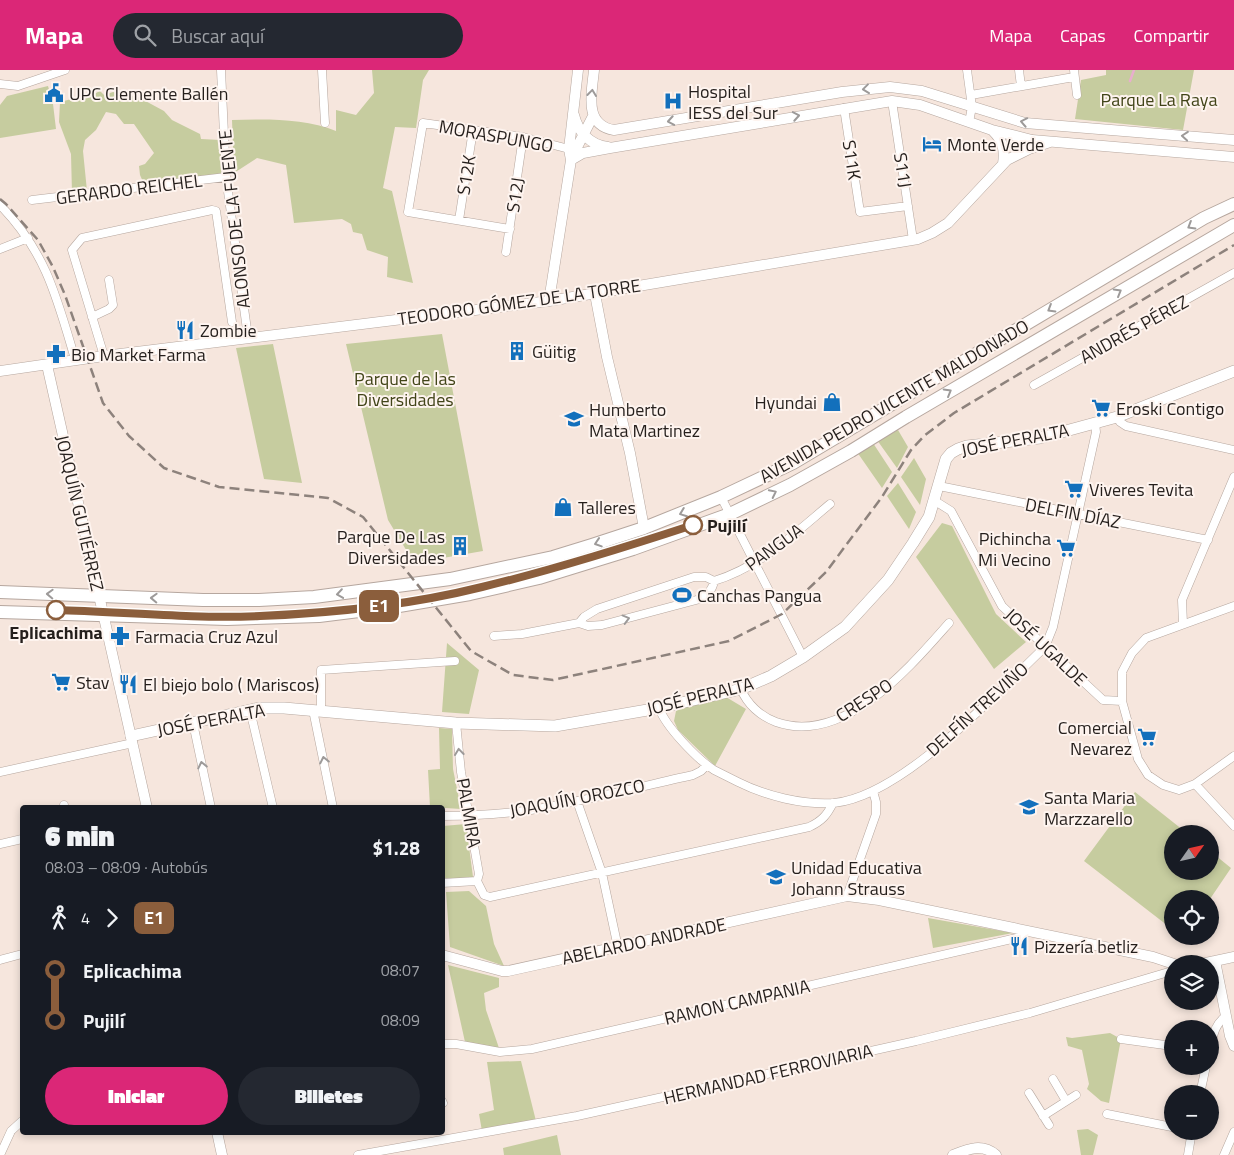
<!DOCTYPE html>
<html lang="es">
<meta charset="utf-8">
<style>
body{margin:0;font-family:"Titillium Web",sans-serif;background:#242831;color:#f1f3f6;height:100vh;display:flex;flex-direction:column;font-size:19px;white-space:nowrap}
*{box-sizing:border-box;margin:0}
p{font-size:16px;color:#9ea1a6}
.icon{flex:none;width:28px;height:28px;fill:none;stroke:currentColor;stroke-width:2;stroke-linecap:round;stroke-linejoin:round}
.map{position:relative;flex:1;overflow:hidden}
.side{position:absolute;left:20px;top:735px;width:425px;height:330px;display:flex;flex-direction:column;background:#171b24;border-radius:5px;box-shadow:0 2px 8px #0003}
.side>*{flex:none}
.badge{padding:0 10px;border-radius:8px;font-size:18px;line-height:32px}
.needle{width:32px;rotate:56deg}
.controls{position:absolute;left:1164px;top:755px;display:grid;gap:10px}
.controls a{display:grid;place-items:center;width:55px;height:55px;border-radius:50%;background:#171b24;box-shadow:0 2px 8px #0003;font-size:25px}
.map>.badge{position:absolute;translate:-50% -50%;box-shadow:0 0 0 2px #fff}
.legs{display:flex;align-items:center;gap:8px;height:55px;padding:0 25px;font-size:16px}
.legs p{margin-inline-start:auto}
.overview{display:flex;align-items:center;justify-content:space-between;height:85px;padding:0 25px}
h1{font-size:28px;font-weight:800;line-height:38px}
.cta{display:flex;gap:10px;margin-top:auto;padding:10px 25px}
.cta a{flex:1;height:58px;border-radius:30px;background:#db2777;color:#fff;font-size:20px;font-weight:800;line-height:58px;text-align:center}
.cta a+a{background:#242831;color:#f1f3f6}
ul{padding:0 25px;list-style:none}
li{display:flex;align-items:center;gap:18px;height:50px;font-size:19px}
li i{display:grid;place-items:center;width:8px;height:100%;margin:0 6px;background:currentColor}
li i::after{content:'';width:12px;height:12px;margin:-6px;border:4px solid;border-radius:50%;background:#171b24}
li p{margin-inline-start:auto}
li:first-child i{background:linear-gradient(#0000 50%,currentColor 0)}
li:last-child i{background:linear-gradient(currentColor 50%,#0000 0)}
header{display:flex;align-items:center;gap:30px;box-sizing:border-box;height:70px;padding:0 25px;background:#db2777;color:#fff}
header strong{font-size:24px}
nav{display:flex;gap:28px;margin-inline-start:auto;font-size:18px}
.search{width:350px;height:45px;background:#242831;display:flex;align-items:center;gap:12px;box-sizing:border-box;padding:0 18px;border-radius:28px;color:#9ea1a6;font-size:19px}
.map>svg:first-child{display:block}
.green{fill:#c6cc9f}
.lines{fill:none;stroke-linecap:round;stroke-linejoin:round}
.stream{stroke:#e8aecd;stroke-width:2.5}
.minor-casing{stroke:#b6a79f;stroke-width:9}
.tertiary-casing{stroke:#b6a79f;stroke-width:11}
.secondary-casing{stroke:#b6a79f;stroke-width:12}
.primary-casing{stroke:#b6a79f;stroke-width:14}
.minor{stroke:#fff;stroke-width:8}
.tertiary{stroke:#fff;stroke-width:10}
.secondary{stroke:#fff;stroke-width:11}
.primary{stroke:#fff;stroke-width:12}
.rail{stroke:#8d827c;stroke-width:2.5;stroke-dasharray:10 5;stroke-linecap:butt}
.oneway{stroke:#9d9a99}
.line-1-casing{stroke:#fff;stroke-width:11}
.line-1{stroke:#8b5e3c;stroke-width:8}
.stop-1-dot{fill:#fff;stroke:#8b5e3c;stroke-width:2.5}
.labels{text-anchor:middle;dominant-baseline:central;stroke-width:4;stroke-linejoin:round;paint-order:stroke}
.poi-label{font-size:18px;fill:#251f1c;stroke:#fef4ef;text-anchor:start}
.park-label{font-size:18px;fill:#414418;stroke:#fef4ef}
.street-label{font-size:18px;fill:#251f1c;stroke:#fef4ef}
.stop-label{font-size:18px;font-weight:bold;fill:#251f1c;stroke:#fef4ef;text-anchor:start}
</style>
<header>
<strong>Mapa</strong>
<div class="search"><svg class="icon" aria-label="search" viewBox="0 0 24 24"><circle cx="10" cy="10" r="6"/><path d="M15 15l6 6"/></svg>Buscar aquí</div>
<nav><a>Mapa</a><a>Capas</a><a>Compartir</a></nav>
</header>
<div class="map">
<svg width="1234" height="1085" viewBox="0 0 1234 1085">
<rect width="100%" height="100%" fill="#f6e6dd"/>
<path class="green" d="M372,0H429L423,10L416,58L395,57L383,118L392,121L413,213L387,207L388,187L367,180L362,164L353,162L351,154L342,149L294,153L286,95L257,88L234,103L232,50C265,49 305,48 336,61V40L356,45L374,23Z
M1106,0H1194L1183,60L1075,49L1081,10L1106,5Z
M48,16L53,34L56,59L0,68V35L7,26Z
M91,20L94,24L100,21L104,25L113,22L138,27L164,41L172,50L200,64L201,69L220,70L223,107L144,114L140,105L139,96L145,94L154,83L134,54H124L116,44L106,42L96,60L85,70L83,81L87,121L72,123L71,84L59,52L60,32L87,25Z
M442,264L483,481L414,493L388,450L346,274Z
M273,274L302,413L264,409L236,278Z
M898,360L908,377L897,398L877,370Z
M873,373L892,402L882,418L857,382Z
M914,388L926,409L920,435L901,407Z
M898,413L916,442L909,459L887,426Z
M942,453L952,456L996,544L1026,572L994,599L916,487Z
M447,573L479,600L469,644L442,642Z
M726,627L746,639L715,696L678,660L674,651L676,641L683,636Z
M439,658L452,659L453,699L461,739L430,737L428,700L440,699Z
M1135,722L1188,764H1172V801H1210V781L1231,798L1210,829H1172V859L1084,791Z
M466,754L473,807L471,809L443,808V756Z
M469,821L486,836L494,874L504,896L450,877L446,822Z
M928,848L1013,863L933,878Z
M448,895L499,908V917L484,923L486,940L499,978L474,975L465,972Z
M1110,963L1121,969L1109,1033L1101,1031L1087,1019L1089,1014L1082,980L1068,976L1066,967L1072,968Z
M521,991L536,1051L482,1061L479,1044L494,1040L487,992Z
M1088,1059L1098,1065L1093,1085H1081L1077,1060Z
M557,1065L561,1085H504L503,1078Z"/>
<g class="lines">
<path class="stream" d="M1130,11L1134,0"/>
<g class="minor-casing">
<path id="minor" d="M221,0L226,107L248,267
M322,0L325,53
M967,0L972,37L969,52
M1019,0L1021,16
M1074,0L1077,25
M0,14L18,16L65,0
M971,25L1074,7
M892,31L913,170
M844,38L860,142L908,136
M32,130L226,107
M0,135C46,182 57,228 75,289
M459,150L473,60
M510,159L408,142L423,53L523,67L569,79
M0,179L28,168
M506,182L523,67
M92,247L109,239L113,235L109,210
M104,286L72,180L82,168L212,140L216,141L232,252
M1034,315L1234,203
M1117,347L1120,352L1126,356L1234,380
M939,416L1208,470
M721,427L803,587
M935,431L951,441L1002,536L1103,630L1122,631
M1234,536L1146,568L1132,583L1122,602V631L1138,689L1148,705L1163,715L1179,720L1195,714L1234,686
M579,553L584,547L597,539L694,507H706L714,511C760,497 794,464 830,434
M1183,554L1182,530L1234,407
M494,566L522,564L579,553L588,556L602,555L700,529C708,524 712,521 714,511
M741,619C747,634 760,646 776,652C844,676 910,597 949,553
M659,638C666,657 697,689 714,700C722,704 730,708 738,712C766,726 802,735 834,733C903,726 995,624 1045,577L1053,557L1096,362L1095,353
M250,640L273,738
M313,640L333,738
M321,641V600L455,591
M193,653L211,738
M456,653L461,702L479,804L477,811L484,825L490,827L809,757C822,751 827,745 833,733
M0,702L133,673
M1195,714L1234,756
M577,731L602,803L617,873
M64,735V738
M442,746C472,746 502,744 531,740C585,731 639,717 693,705L701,701L707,695
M0,774L22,769
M442,813L477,811
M847,826L876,744V732L873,721
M0,890L22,884
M1121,969L1172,976
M442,974H456L500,982L532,979L1021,867L1028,861
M1210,979C1213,967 1214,955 1225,947
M1053,1009L1066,1031
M1029,1023L1049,1055
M1200,1024L1206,996
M442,1031L443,1033
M1107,1044L1172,1057
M1043,1046L1076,1025
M0,1085L11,1061L22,1051
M358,1085L577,1046L916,971L1030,943L1172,901
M1188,1085L1192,1061
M1224,1085L1234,1062"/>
</g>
<g class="tertiary-casing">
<path id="tertiary" d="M594,0C592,22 583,55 614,60L842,22L890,17L922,21L1025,53L1234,70
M574,45C578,62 590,75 608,77
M993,61C1003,71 1005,80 1003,94
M571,89L593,46
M571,90L583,83L610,78L892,31L920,35L992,60L1032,70L1234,87
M595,224L607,287L630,383L644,458
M549,231L571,90L569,79L578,0
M47,295L147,738
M0,301L104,286L549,231L918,169L932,163L948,153L1007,90L1029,79L1050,72
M442,885L502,901H508L847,826L879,830L1153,887L1174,894
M1215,891L1230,966L1234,976
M1201,894L1234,887
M217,1062L222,1085
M953,1085C968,1079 982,1073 996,1085"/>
</g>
<g class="secondary-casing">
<path id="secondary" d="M131,666L250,640L259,638H284L456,653L555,656L659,638L741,619L771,606L803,587L845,557L888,510L913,473L929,447L946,389L951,383L958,379L967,376L1040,368L1117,347L1234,301"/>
</g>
<g class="primary-casing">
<path id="primary" d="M0,522L203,530H259L314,527L450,509L553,487L592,475L644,458L721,427L793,393L1204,148L1234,134
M0,542L227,549L319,546L399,536L470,524L539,508L633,479L730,444L790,415L851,381L906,347L1234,155"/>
</g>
<use href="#minor" class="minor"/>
<use href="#tertiary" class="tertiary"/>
<use href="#secondary" class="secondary"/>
<use href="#primary" class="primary"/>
<path class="rail" d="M0,129L6,134L38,170L53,197L65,225L103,333L129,366L164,398L219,417L328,428L363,447L471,581L513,605L553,610L729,571L782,544L826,502L882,427L911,380L924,366L954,343L1234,175"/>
</g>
<defs><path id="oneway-chevron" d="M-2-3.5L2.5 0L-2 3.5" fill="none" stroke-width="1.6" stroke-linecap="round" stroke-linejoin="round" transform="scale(1.25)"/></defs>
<g class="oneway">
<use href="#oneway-chevron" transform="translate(866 19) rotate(173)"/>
<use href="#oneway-chevron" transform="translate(592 23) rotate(-83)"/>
<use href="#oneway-chevron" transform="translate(796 46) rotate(-10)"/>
<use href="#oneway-chevron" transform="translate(671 51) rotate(170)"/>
<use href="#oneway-chevron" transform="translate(1024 52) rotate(-169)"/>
<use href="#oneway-chevron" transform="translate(1185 66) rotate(-175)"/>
<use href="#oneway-chevron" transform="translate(1191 156) rotate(149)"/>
<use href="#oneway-chevron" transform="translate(1118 222) rotate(-30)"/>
<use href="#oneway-chevron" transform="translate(1051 239) rotate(149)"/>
<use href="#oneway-chevron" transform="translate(948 322) rotate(-30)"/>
<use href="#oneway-chevron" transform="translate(773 423) rotate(-26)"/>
<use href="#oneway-chevron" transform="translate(683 443) rotate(159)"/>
<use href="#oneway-chevron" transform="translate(598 473) rotate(162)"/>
<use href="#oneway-chevron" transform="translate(50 524) rotate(-178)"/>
<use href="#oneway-chevron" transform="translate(340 524) rotate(172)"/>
<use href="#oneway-chevron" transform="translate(154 528) rotate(-178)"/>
<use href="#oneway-chevron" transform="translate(626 549) rotate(-15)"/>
<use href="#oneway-chevron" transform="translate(459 682) rotate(-97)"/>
<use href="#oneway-chevron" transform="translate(324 690) rotate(-102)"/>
<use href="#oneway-chevron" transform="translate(202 695) rotate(-102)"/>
</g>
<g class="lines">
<g class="line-1-casing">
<path id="line-1" d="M56,540C124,542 192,549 260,546C334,543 410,535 482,517C553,500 623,478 693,455"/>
</g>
<use href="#line-1" class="line-1"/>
</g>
<defs>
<g id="civic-bare" transform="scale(1.5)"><path d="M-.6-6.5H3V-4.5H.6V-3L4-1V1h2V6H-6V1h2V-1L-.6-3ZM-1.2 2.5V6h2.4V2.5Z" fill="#1370bc" stroke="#fef4ef" stroke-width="2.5" paint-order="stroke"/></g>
<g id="hospital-bare" transform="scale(1.5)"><path d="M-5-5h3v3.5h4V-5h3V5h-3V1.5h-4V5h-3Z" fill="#1370bc" stroke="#fef4ef" stroke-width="2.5" paint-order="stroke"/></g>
<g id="hotel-bare" transform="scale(1.5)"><path d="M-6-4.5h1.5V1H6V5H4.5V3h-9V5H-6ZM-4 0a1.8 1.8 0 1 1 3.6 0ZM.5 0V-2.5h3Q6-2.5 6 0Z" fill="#1370bc" stroke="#fef4ef" stroke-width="2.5" paint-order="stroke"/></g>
<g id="restaurant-bare" transform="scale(1.5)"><path d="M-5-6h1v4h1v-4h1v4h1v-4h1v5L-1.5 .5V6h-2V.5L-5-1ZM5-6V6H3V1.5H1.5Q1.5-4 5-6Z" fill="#1370bc" stroke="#fef4ef" stroke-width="2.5" paint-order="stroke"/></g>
<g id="building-bare" transform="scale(1.5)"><path d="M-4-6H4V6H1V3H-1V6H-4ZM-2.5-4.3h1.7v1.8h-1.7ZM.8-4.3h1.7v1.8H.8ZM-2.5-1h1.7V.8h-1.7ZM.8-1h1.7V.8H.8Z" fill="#1370bc" stroke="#fef4ef" stroke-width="2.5" paint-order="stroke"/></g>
<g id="pharmacy-bare" transform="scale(1.5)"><path d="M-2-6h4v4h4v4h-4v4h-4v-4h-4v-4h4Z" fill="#1370bc" stroke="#fef4ef" stroke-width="2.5" paint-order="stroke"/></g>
<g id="shop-bare" transform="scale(1.5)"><path d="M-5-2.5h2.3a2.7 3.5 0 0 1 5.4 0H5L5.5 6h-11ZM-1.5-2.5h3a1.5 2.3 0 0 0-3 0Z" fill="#1370bc" stroke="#fef4ef" stroke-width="2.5" paint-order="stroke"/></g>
<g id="supermarket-bare" transform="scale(1.5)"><path d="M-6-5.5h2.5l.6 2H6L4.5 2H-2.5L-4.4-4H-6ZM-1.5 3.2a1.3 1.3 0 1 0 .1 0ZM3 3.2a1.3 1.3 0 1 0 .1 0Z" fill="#1370bc" stroke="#fef4ef" stroke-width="2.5" paint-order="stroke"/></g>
<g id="school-bare" transform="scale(1.5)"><path d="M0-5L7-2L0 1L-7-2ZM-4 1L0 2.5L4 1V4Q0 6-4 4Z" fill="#1370bc" stroke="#fef4ef" stroke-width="2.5" paint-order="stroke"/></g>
<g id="stadium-bare" transform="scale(1.5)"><path d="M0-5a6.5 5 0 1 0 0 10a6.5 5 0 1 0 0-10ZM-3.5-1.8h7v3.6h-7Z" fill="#1370bc" stroke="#fef4ef" stroke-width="2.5" paint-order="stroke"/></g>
<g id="university-bare" transform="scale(1.5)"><path d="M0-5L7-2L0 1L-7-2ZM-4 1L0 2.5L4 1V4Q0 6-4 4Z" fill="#1370bc" stroke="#fef4ef" stroke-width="2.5" paint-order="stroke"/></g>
</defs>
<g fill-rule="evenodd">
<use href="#civic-bare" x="54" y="23"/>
<use href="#hospital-bare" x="673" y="31"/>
<use href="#hotel-bare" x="932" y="74"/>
<use href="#restaurant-bare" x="185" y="260"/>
<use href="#building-bare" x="517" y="281"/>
<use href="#pharmacy-bare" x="56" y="284"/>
<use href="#shop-bare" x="832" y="332"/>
<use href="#supermarket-bare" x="1101" y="338"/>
<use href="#school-bare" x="574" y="349"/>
<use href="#supermarket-bare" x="1074" y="419"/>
<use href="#shop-bare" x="563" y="437"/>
<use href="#building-bare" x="460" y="476"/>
<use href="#supermarket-bare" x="1066" y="478"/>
<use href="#stadium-bare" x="682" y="525"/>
<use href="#pharmacy-bare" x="120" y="566"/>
<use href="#supermarket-bare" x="61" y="612"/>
<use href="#restaurant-bare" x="128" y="614"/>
<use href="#supermarket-bare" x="1147" y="667"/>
<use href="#university-bare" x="1029" y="737"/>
<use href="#school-bare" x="776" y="807"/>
<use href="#restaurant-bare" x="1019" y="876"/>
</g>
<g class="stop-1-dot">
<circle cx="693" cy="455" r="9"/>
<circle cx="56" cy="540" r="9"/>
</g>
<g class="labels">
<g class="poi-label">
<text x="688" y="21">Hospital<tspan x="688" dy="21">IESS del Sur</tspan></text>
<text x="69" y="23">UPC Clemente Ballén</text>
<text x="947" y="74">Monte Verde</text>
<text x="200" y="260">Zombie</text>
<text x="532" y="281">Güitig</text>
<text x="71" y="284">Bio Market Farma</text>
<text x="817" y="332" text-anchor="end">Hyundai</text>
<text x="1116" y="338">Eroski Contigo</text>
<text x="589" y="339">Humberto<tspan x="589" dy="21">Mata Martinez</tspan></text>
<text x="1089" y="419">Viveres Tevita</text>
<text x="578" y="437">Talleres</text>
<text x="445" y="466" text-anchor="end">Parque De Las<tspan x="445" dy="21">Diversidades</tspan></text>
<text x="1051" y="468" text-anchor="end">Pichincha<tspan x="1051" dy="21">Mi Vecino</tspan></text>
<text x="697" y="525">Canchas Pangua</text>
<text x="135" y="566">Farmacia Cruz Azul</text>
<text x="76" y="612">Stav</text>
<text x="143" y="614">El biejo bolo ( Mariscos)</text>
<text x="1132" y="657" text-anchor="end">Comercial<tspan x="1132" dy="21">Nevarez</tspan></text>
<text x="1044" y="727">Santa Maria<tspan x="1044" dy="21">Marzzarello</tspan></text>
<text x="791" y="797">Unidad Educativa<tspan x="791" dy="21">Johann Strauss</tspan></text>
<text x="1034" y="876">Pizzería betliz</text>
</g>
<g class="park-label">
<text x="1159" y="29">Parque La Raya</text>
<text x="405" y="308">Parque de las<tspan x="405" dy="21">Diversidades</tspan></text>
</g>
<g class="street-label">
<text transform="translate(496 66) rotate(10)">MORASPUNGO</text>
<text transform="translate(852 90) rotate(81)">S11K</text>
<text transform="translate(903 100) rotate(81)">S11J</text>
<text transform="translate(466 105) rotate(-81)">S12K</text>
<text transform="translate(129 119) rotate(-7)">GERARDO REICHEL</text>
<text transform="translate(515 125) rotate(-81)">S12J</text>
<text transform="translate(234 149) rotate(-96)">ALONSO DE LA FUENTE</text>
<text transform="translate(519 232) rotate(-8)">TEODORO GÓMEZ DE LA TORRE</text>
<text transform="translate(1134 259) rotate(-29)">ANDRÉS PÉREZ</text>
<text transform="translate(894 331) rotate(-30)">AVENIDA PEDRO VICENTE MALDONADO</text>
<text transform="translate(1015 370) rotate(-11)">JOSÉ PERALTA</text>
<text transform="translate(80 443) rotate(77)">JOAQUÍN GUTIÉRREZ</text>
<text transform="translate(1073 443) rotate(11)">DELFIN DÍAZ</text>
<text transform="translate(774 477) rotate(-36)">PANGUA</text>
<text transform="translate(1046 577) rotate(43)">JOSÉ UGALDE</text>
<text transform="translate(700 626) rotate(-14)">JOSÉ PERALTA</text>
<text transform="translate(864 630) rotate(-33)">CRESPO</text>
<text transform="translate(977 639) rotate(-42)">DELFÍN TREVIÑO</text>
<text transform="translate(211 650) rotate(-11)">JOSÉ PERALTA</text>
<text transform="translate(577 728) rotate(-11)">JOAQUÍN OROZCO</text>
<text transform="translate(469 743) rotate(80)">PALMIRA</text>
<text transform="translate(644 871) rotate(-12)">ABELARDO ANDRADE</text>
<text transform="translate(737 932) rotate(-13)">RAMON CAMPANIA</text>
<text transform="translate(768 1004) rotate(-13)">HERMANDAD FERROVIARIA</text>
</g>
<g class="stop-label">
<text x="707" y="455">Pujilí</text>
<text x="56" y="562" text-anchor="middle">Eplicachima</text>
</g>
</g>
</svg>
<div class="controls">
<a><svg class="needle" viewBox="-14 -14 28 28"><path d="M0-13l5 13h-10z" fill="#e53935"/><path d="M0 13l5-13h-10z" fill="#9ea1a6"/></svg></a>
<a><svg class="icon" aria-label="locate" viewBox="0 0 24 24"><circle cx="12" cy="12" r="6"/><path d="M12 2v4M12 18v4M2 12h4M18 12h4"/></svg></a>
<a><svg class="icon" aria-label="layers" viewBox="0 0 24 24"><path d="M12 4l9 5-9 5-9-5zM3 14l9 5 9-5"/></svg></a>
<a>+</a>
<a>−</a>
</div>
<b class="badge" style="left:379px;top:536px;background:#8b5e3c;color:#fff">E1</b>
<section class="side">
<div class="overview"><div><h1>6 min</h1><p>08:03 – 08:09 · Autobús</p></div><b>$1.28</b></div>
<div class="legs"><svg class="icon" aria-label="walk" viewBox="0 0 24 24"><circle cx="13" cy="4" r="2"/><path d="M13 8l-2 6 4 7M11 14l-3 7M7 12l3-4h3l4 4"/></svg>4<svg class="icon" aria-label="forward" viewBox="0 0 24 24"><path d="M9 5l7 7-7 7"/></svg><b class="badge" style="background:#8b5e3c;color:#fff">E1</b></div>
<ul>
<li><i style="color:#8b5e3c"></i><b>Eplicachima</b><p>08:07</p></li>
<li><i style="color:#8b5e3c"></i><b>Pujilí</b><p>08:09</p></li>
</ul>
<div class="cta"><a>Iniciar</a><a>Billetes</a></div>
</section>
</div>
